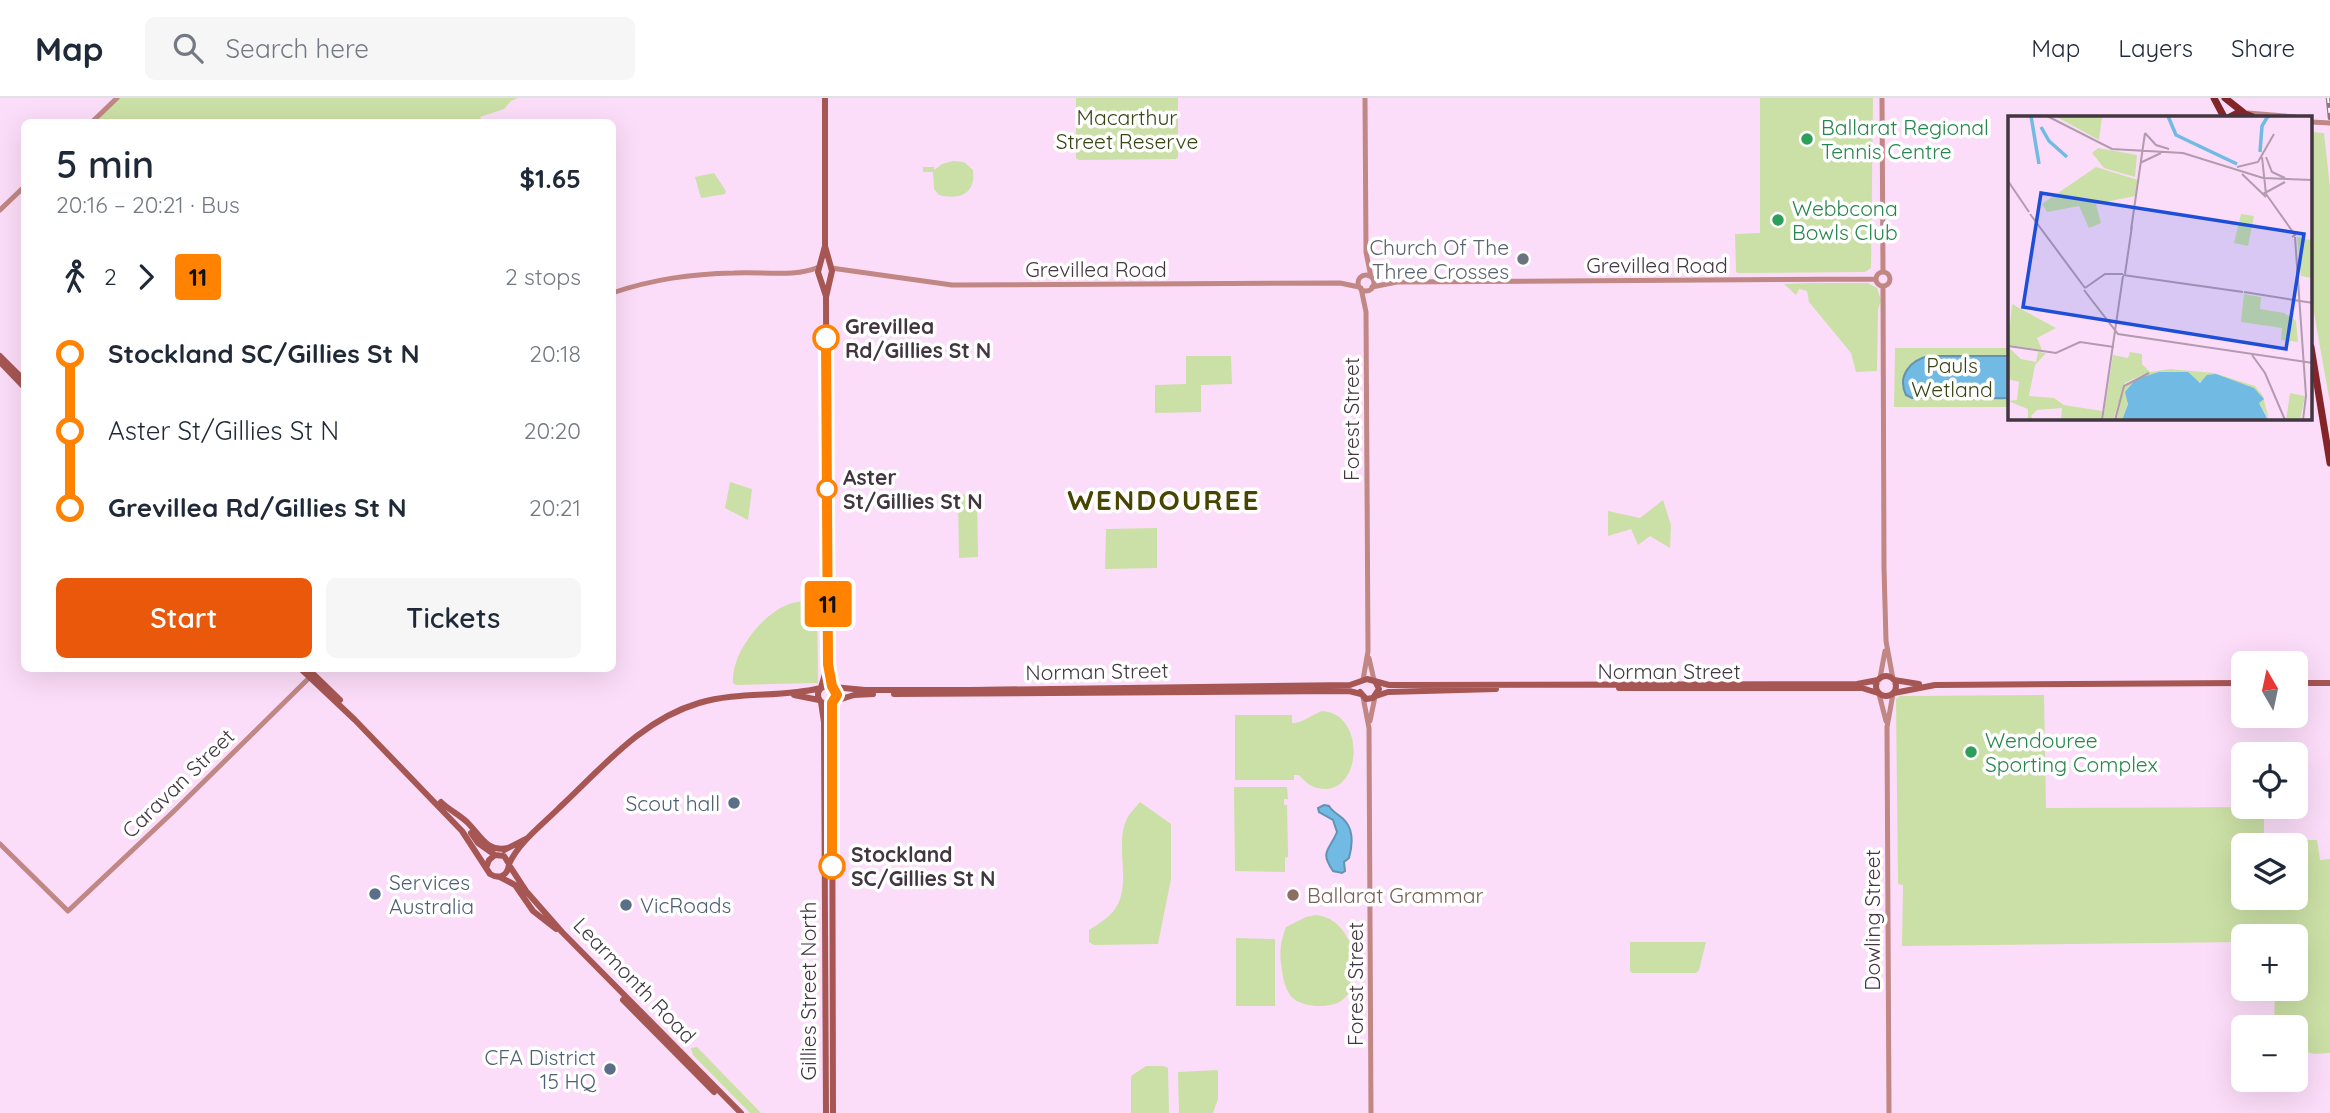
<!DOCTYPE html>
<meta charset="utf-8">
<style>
body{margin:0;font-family:Quicksand,sans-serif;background:#f6f6f7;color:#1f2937;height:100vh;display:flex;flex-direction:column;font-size:26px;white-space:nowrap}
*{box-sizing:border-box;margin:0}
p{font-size:23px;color:#747a83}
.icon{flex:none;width:38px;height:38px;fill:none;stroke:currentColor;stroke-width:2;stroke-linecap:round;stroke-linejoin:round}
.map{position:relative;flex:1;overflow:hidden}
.panel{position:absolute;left:21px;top:21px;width:595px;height:553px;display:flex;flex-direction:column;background:#fff;border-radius:10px;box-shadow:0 7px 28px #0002}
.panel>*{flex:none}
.badge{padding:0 14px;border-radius:5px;font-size:24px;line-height:46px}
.needle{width:46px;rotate:351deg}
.fabs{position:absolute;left:2231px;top:553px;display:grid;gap:14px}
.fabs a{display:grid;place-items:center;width:77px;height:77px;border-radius:10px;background:#fff;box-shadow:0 7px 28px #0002;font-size:35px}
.map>.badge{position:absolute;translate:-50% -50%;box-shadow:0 0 0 4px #fff}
.legs{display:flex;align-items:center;gap:10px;height:77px;padding:0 35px;font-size:23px}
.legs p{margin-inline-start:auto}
.headline{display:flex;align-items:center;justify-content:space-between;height:119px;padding:0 35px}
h1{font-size:38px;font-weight:600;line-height:52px}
.primary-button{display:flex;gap:14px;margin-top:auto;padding:14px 35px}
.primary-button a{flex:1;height:80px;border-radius:10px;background:#ea580c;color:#fff;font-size:28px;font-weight:600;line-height:80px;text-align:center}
.primary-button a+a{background:#f6f6f7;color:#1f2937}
ul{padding:0 35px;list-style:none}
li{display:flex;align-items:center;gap:24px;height:77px;font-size:26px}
li i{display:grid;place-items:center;width:10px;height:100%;margin:0 9px;background:currentColor}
li i::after{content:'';width:18px;height:18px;margin:-9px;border:5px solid;border-radius:50%;background:#fff}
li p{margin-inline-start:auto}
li:first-child i{background:linear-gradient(#0000 50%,currentColor 0)}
li:last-child i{background:linear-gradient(currentColor 50%,#0000 0)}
header{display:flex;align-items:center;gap:42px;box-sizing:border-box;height:98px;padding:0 35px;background:#fff;border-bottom:2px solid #e0e1e3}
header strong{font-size:33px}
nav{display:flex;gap:38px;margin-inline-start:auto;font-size:24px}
.search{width:490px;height:63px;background:#f6f6f7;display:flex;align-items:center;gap:18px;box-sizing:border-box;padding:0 24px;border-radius:10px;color:#747a83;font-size:26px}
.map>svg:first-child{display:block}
.green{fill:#cbe0a6;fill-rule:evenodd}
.water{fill:#71bae4;stroke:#6392b3;stroke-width:2}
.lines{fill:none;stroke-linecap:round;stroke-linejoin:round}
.tertiary{stroke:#c08784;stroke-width:5}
.secondary{stroke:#a65754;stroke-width:6}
.trunk{stroke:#832428;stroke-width:7}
.rail-casing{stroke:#8a7789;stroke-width:4.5}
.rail{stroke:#fff;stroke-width:2;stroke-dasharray:5;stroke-linecap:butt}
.line-1-casing{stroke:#fff;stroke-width:16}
.line-1{stroke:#ff8200;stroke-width:10}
.leisure-dot{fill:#2e9e5b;stroke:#fff;stroke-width:2.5}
.worship-dot{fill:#6b7280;stroke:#fff;stroke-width:2.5}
.stop-1-dot{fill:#fff;stroke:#ff8200;stroke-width:3.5}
.service-dot{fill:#5c6f8a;stroke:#fff;stroke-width:2.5}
.education-dot{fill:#8d6e63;stroke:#fff;stroke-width:2.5}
.labels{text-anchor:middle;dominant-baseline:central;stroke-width:7;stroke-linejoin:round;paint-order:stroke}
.park-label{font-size:21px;fill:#374513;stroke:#fff}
.leisure-label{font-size:21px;fill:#27864d;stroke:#fff;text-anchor:start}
.worship-label{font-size:21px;fill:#5b616d;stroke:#fff;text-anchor:end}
.street-label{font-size:21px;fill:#423641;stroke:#fff}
.stop-label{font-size:21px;font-weight:bold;fill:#423641;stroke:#fff;text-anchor:start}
.service-label{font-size:21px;fill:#4e5e75;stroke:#fff;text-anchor:end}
.education-label{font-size:21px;fill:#785e54;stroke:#fff;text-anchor:start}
.district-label{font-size:28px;font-weight:bold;letter-spacing:2px;fill:#484401;stroke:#fff}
.inset-river{fill:none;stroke:#71bae4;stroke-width:3.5}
.inset-road{fill:none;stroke:#b29aaf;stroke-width:2}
.view{fill:#1d4ed8;fill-opacity:0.15;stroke:#1d4ed8;stroke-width:3.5}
.inset-edge{fill:none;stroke:#423641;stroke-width:3.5}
</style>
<header>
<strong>Map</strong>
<div class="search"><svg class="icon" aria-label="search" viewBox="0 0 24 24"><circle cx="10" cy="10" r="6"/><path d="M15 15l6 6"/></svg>Search here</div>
<nav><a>Map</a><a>Layers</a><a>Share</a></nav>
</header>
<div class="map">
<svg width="2330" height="1015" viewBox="0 0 2330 1015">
<rect width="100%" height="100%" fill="#fcddf9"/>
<path class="green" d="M119,0H518L511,3L504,11L480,19L483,24H94Z
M1076,0H1178V59L1176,61L1079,62L1076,60Z
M1760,0H1873L1871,170L1865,174L1737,175L1736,173L1735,136L1760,135Z
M2311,34L2324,35L2330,89V305L2311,198Z
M953,63L964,64L973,72C976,96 960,102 939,97L934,91L933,74H923V69H934V72L942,66Z
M714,75L726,93L725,96L701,100L695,79Z
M1810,185H1868L1877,190L1881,202L1878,212L1877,273L1856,274L1851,255L1809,204L1807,193L1799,191L1796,197L1784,186Z
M1895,250H2010V309H1894Z
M1186,258H1231L1232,286L1201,287V314L1155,315V287L1186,286Z
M730,384L752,391L748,422L725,410Z
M977,396L978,459L959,460L958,397Z
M1663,402L1671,427L1670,450L1650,438L1638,447L1631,431L1608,438V413L1640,420Z
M1157,430V470L1105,471L1106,431Z
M817,503L818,585L736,587L733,585C731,555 762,516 789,506C798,503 808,503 817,503Z
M2044,597L2046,710L2264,709V742H2317L2320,762L2330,761V955L2314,956L2296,951V929H2274L2275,891H2296V838H2244L2243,844L1902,848L1903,787L1898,786L1896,601L1900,598ZM2244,747H2296V800H2244Z
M1322,613C1364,615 1363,689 1326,691C1313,691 1307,686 1299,677H1294V682H1235V617H1292V625C1303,625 1311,617 1322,613Z
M1234,689H1287L1288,701H1284V707H1287L1288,754V759L1285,760V774L1235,773Z
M1140,704L1171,726V781L1158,846L1094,847L1089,844V832C1100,825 1112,818 1118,806C1131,779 1113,743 1129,717C1132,713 1137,708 1140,704Z
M1316,817C1334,819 1344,831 1351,847C1357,862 1357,893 1341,903C1330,910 1305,910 1294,901C1286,895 1283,881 1282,872C1279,856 1280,844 1286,829L1306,819Z
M1236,840L1275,841V908H1236Z
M1630,844H1706L1699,872L1696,875H1632L1630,873Z
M697,949L761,1015H750L693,957L691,950Z
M1146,968H1163L1168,970L1169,1015H1131V978Z
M1218,972V1001L1213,1015H1179L1178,974Z"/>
<path class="water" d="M1929,258H2010V300C1977,301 1945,297 1912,300L1906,297C1897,278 1910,262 1929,258Z
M1324,707L1329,708C1334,716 1341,717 1346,724C1354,734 1352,749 1349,760L1344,764L1345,773L1342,775L1333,773C1319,753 1330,752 1337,734L1333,722L1319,714L1318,710Z"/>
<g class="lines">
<path class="tertiary" d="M1365,0L1366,154L1371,179
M1882,0L1883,174
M2248,15L2296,19
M92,24L117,0
M2311,24L2330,25
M0,112L24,89
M831,170L952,187L1340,185L1359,189
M1876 181a7 7 0 1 1 14 0a7 7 0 1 1-14 0Z
M1358 185a8 8 0 1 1 16 0a8 8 0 1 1-16 0Z
M1883,188L1884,470L1886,543L1893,581
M1372,189L1397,184L1876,181
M1361,190L1366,214L1368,553L1363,582
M612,195C654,181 690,176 734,175C761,173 794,180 819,169
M1369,560L1374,582
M1880,580L1885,553
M1879,596L1886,623
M1363,599L1369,630L1371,1015
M1370,623L1375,599
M0,746L68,813L173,714L309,580
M1889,1015L1887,629L1893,596"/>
<path class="secondary" d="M825,0V148L818,174L826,198
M825,148L832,173L826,199L827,528L828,566L832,588
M0,258L24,282
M0,264L24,289
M300,570L355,622L462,733L490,776C500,782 508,777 509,766L504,758L495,757L489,762L486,770
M307,570L340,602
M1876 588a10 10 0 1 1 20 0a10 10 0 1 1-20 0Z
M1894,582L1919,586
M2296,585H2330
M818 597a9 9 0 1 1 18 0a9 9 0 1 1-18 0Z
M821,589L828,566
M833,589L865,592H970L1350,587L1367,581L1389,587L1857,586L1878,582
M1619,590H1862L1878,595
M1360,594L1366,601L1373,600L1379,591L1376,585
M1894,595L1935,587L2244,585
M894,596L1349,593L1361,596
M794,597L819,602
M1376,598L1388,594L1496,591
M835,603L854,597L873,596
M821,604L824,624L826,1015
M832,605L833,1015
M441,704C449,712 460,717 468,725C480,737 487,755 508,750
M471,735L478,745L495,757
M504,752L526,741
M509,766C519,744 542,727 559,710C602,670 641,622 699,605C739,593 781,600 821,590
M509,767L526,793L562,834L741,1015
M500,779L515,787L533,813L556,831
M623,902L714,994"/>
<path class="trunk" d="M2214,0L2224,19
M2225,0L2244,15
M2230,19L2240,14L2253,19
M2311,249L2330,365"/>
<g class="rail-casing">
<path id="rail" d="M2328,0L2330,20"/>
</g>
<use href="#rail" class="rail"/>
</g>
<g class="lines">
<g class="line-1-casing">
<path id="line-1" d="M826,240L828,566L832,588L837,597L832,605V768"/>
</g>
<use href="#line-1" class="line-1"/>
</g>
<g class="leisure-dot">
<circle cx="1807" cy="41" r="7"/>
<circle cx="1778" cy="122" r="7"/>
<circle cx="1971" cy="654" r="7"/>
</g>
<circle class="worship-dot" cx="1523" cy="161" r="7"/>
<g class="stop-1-dot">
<circle cx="826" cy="240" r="12"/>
<circle cx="827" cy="391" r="9"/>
<circle cx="832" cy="768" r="12"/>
</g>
<g class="service-dot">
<circle cx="734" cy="705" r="7"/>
<circle cx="375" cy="796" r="7"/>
<circle cx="626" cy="807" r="7"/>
<circle cx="610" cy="971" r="7"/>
</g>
<circle class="education-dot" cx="1293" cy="797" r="7"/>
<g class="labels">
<g class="park-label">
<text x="1127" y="19">Macarthur<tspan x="1127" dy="24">Street Reserve</tspan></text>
<text x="1952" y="267">Pauls<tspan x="1952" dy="24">Wetland</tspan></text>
</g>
<g class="leisure-label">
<text x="1821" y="29">Ballarat Regional<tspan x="1821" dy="24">Tennis Centre</tspan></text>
<text x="1792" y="110">Webbcona<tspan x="1792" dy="24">Bowls Club</tspan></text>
<text x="1985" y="642">Wendouree<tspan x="1985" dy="24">Sporting Complex</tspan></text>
</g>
<g class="worship-label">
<text x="1509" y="149">Church Of The<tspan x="1509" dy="24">Three Crosses</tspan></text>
</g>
<g class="street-label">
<text x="1657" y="167">Grevillea Road</text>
<text x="1096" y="171">Grevillea Road</text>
<text transform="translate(1351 321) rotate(-90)">Forest Street</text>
<text transform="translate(1097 573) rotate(-1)">Norman Street</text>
<text x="1669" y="573">Norman Street</text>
<text transform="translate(178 685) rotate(-44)">Caravan Street</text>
<text transform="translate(1872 822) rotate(-90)">Dowling Street</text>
<text transform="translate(635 882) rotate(46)">Learmonth Road</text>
<text transform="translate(1355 886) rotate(-90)">Forest Street</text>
<text transform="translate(808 893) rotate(-90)">Gillies Street North</text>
</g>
<g class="stop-label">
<text x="845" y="228">Grevillea<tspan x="845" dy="24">Rd/Gillies St N</tspan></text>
<text x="843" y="379">Aster<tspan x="843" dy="24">St/Gillies St N</tspan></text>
<text x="851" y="756">Stockland<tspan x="851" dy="24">SC/Gillies St N</tspan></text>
</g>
<g class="service-label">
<text x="720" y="705">Scout hall</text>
<text x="389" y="784" text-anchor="start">Services<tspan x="389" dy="24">Australia</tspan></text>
<text x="640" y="807" text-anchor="start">VicRoads</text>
<text x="596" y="959">CFA District<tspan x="596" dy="24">15 HQ</tspan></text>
</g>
<g class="education-label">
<text x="1307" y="797">Ballarat Grammar</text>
</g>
<g class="district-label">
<text x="1164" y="401">WENDOUREE</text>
</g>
</g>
<g transform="translate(2008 18)">
<rect width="304" height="304" fill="#fcddf9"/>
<path d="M47,0H94L91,24ZM90,32L129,39L127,61L96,52L84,37ZM88,51L130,64L127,80L88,88L93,107L81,112L71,90L39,96L34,88ZM233,98L246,100L240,130L226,127ZM289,121L295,122L294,139L296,123L304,124V162L293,160ZM236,178L253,181L252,193L276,197L288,205L290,226L273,224L274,212L233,206ZM4,188L48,212L29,222L34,234L0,229ZM0,231L13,243L28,246L30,236L38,237L27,249L21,280L46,282L56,289L94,295L93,304H53L54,292L29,294L23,300L25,304H20V293L0,285L9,284L11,266L0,263ZM122,236L134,238V248L142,256L162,253L206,257L247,270L255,280L261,304L241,270L218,263L189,266L175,256H153L126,267L117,276L121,283L114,304H107L116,271L136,258L117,267L105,304H95L105,239L120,242ZM282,277L297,280L292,304H278Z" fill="#cbe0a6"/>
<path d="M151,256H180L192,267L199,259L208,258L246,272L256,283L251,287L260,304H114L120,288L117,276L128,263Z" fill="#71bae4"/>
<path class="inset-river" d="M23,0L31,48M160,0L168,19L229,48M33,11L41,25L59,41M252,36L254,10L260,0"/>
<path class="inset-road" d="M39,0L104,33L175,37L255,62L305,64M137,17L148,29L161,33M254,41L258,78L287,119L284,121M258,41L264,56L277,62M132,47L153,37M229,51L250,46L266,18M234,58L258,81M0,65L21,96M255,78L277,66M22,98L77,172M123,114L137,17M287,121L298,280L295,304M117,158L124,110M115,159L235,176M77,172L97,158H115M76,174L110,218L305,247M236,176L305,187M0,230L48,237L72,226L106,231M244,239L257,257L277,304M94,304L115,160M107,304L116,270L141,257"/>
<path class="view" d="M33,77L296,118L278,233L15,191Z"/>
<rect width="304" height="304" class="inset-edge"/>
</g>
</svg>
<div class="fabs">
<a><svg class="needle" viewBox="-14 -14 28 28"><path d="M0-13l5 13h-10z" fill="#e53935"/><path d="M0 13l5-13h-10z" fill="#747a83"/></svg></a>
<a><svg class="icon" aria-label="locate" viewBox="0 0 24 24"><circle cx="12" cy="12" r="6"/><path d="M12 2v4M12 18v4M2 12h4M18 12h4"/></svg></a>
<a><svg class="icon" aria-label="layers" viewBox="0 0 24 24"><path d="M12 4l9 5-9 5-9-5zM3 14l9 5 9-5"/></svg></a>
<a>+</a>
<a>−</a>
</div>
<b class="badge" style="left:828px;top:506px;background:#ff8200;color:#111">11</b>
<section class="panel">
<div class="headline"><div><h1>5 min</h1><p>20:16 – 20:21 · Bus</p></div><b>$1.65</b></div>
<div class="legs"><svg class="icon" aria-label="walk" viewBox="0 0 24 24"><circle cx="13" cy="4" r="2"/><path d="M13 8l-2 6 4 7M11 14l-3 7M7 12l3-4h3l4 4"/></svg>2<svg class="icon" aria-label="forward" viewBox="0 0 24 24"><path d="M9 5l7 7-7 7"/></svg><b class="badge" style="background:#ff8200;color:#111">11</b><p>2 stops</p></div>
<ul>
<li><i style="color:#ff8200"></i><b>Stockland SC/Gillies St N</b><p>20:18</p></li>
<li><i style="color:#ff8200"></i><span>Aster St/Gillies St N</span><p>20:20</p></li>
<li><i style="color:#ff8200"></i><b>Grevillea Rd/Gillies St N</b><p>20:21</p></li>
</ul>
<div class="primary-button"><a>Start</a><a>Tickets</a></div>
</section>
</div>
